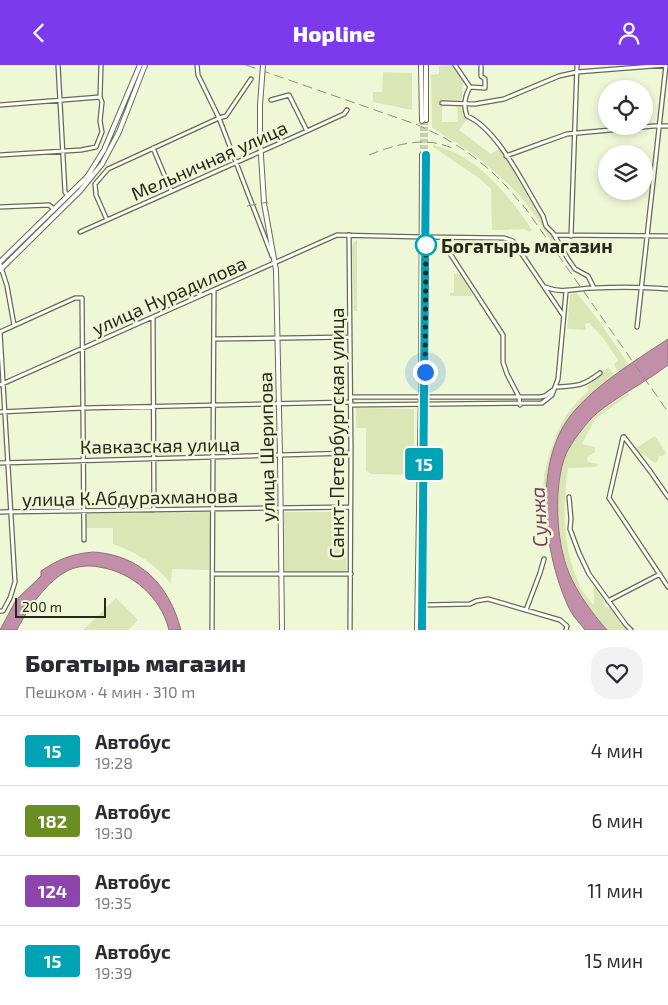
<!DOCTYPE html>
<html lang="ru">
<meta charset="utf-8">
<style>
body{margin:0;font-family:"Exo 2",sans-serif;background:#f2f2f3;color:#2b2b33;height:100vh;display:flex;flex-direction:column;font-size:19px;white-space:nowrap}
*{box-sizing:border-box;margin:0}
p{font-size:16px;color:#7c7c81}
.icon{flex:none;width:28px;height:28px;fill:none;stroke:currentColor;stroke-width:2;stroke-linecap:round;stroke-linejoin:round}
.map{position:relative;height:565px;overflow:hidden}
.drawer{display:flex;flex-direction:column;background:#fff;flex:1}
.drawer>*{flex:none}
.badge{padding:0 10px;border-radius:4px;font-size:18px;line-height:32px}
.buttons{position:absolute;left:598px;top:15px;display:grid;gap:10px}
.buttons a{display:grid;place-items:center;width:55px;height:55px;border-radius:50%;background:#fff;box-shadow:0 2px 8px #0003;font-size:25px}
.scale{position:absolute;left:15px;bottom:12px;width:91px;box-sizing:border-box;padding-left:5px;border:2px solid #26291c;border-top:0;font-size:14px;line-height:18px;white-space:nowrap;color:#26291c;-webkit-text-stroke:4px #eff8d6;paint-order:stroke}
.you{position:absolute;width:25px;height:25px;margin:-12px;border:4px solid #fff;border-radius:50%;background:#1a73e8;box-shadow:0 0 0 8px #1a73e833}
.map>.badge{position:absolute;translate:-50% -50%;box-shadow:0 0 0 2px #fff}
.round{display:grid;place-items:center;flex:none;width:52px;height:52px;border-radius:20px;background:#f2f2f3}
.head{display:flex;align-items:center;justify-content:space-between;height:85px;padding:0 25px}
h1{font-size:24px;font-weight:800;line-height:38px}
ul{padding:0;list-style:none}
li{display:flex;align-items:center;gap:15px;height:70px;padding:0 25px;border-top:1px solid #e1e1e2}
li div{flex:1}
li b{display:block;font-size:19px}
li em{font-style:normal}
li .badge{min-width:55px;font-weight:700;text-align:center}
header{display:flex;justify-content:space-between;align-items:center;height:65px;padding:0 25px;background:#7c3aed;color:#fff;font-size:22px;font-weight:800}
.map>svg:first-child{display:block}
.green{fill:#dae6b5}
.water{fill:#c18fa7;stroke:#92707d}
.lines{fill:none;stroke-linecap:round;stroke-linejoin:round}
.major-tunnel{stroke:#c7cfb1;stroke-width:4;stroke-dasharray:4 2;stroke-linecap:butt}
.minor-casing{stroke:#656c4e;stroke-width:5.5}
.major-casing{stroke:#656c4e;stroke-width:6}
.minor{stroke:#fff;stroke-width:3}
.major{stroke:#fff;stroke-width:4}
.rail{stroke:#8b917a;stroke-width:1;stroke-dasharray:10 5;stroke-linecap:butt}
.major-bridge-casing{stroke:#656c4e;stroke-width:6;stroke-linecap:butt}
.major-bridge{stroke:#fff;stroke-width:4}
.line-casing{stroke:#fff;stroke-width:11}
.line{stroke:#00a3b4;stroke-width:8}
.walk{stroke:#26291c;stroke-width:5;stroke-dasharray:0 9}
.stop-dot{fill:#fff;stroke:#00a3b4;stroke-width:2.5}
.labels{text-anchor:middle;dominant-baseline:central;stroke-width:5;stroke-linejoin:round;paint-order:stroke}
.street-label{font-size:19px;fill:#26291c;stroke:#eff8d6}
.stop-label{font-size:19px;font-weight:bold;fill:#26291c;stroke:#eff8d6;text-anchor:start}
.water-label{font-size:20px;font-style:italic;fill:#7b3c5d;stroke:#eff8d6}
</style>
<header><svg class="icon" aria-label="back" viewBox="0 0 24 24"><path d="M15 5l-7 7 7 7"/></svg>Hopline<svg class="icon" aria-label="person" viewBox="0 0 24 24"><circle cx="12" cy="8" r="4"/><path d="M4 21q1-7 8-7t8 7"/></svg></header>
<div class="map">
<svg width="668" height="565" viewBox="0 0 668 565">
<rect width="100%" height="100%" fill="#eff8d6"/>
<path class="green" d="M452,0L463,16L462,34L442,36V57H458L457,42L463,40L462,45L467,54L459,65L491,89L500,83L541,152C544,162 551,168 555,178L552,177C541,161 531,143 518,129C492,101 465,82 432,63L431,10L439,9V1Z
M383,7L412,8V45L373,37V27H382Z
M433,80C478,91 507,128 532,165L529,167L524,164L492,165L491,124L479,113L433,82Z
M357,175V246H354L352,182L354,177Z
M454,209H460L473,231H450V228H454Z
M576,227L599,256L629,300L622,305H617L614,299L618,295L603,273L589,258L585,259L586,265L567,264L570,229Z
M608,302L614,309L612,312C597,326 578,339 566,357C545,388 545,429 547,465L545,466C541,453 541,440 543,426C543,420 545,415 544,410C554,373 559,352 588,326V321Z
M629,327V330L595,354L582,379L595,382V387L587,392L588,397L598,399L596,402L568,403C563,441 562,477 577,514C580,523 587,532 593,540C596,534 592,527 594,520L603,531L605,542H611L624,562L628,565H607C581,534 561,501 557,459C557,451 558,441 558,433C559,419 560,401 567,388C581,359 603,344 629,327Z
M356,343L414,344V410L371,409L366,406V363H356Z
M655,371L666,388L663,391H659L658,396L655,398L643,389H639L636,383Z
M209,447L211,448L209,505L172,504L171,519C155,499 137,487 113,479V463H86V449Z
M284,447H346V506H285Z
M116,533L138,555L128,565H83Z"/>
<path class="water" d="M668,274V300C646,317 616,332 596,349C586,358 571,378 566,389C553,420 556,478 569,508C578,529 592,548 607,565H585C581,559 575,554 571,547C545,496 533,408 566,357C587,325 636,295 668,274Z
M93,487C141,490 169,520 181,565H169C161,532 132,507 99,502C90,500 78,501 69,505C48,515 27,544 17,565H0L16,535L41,511V506C59,494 71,489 93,487Z"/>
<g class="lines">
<path class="major-tunnel" d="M422,90V56
M426,90V55"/>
<g class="minor-casing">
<path id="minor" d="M58,0L65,127L68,131
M455,0L470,22L485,23V14L481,11V0
M251,14L226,51L219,53L272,191
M470,22C465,31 463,41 467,51C498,64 525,122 543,151L546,161L553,168L568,194L575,204L588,211L594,223
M271,35L289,30L307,66
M442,38L475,39L504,34L559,11L577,7L666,0
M0,40L100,32
M153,83L171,126
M0,90L81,85L96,82L102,67L100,56L102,37L100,32L101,0
M506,91L567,69L654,61H668
M0,142L49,140L54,144
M107,155L96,130L95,119L108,104L219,53L198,10L197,0
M80,167L307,66L344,49L347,45
M349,170L351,388L350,565
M554,170L668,171
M571,171L577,0
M426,172L504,173L513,176L563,250
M450,173L449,187L503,270V297L507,309L519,332L520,340
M0,199L7,221L14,260
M545,222C562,229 577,223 594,223C619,222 644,222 668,224
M153,252L154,445
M637,262L666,0
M0,267L75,233H82L84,475
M214,274L350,272
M0,320L337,170L422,172
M556,322C578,321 583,321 600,308
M351,332H540L545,331L553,325
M351,340L542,338L552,330L558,314L566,227
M0,347L83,343L351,337
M623,372L609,433L668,522
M624,372L650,406L668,432
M0,398L351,388
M569,432L571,454L570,464L579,488L589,509L626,560L631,565
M0,447L350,442
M213,509H282
M284,509H351
M608,536L660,509
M423,540L470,539L476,536L488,534L560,555L567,561L566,565
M526,545L540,508L544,494
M0,546H3L10,533L15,517L0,267
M212,565L214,226"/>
</g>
<g class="major-casing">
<path id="major" d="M421,0L422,56
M426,0V55
M260,75L264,138L276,205L280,391L282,565
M0,197L87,112L104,85L140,0
M0,205L80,126L102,99L119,67L145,0
M417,565L421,323L422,90
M422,565L426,90"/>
</g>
<use href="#minor" class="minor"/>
<use href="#major" class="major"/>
<path class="rail" d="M246,0L418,60L443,72L466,86L490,105L506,121L526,144L668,347
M369,90C396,79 428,70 456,85
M247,141L268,137"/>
<g class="major-bridge-casing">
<path id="major-bridge" d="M260,75V40L263,0"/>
</g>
<use href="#major-bridge" class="major-bridge"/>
</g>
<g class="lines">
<g class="line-casing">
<path id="line" d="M422,565L426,90"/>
</g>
<use href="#line" class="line"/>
<path class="walk" d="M425,307L426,172V180"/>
</g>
<circle class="stop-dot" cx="426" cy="180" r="10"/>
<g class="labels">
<g class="street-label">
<text transform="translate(209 95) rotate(-24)">Мельничная улица</text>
<text transform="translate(169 230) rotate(-24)">улица Нурадилова</text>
<text transform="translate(336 368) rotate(-90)">Санкт-Петербургская улица</text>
<text transform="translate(160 380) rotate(-1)">Кавказская улица</text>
<text transform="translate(266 382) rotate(-91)">улица Шерипова</text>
<text transform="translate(130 432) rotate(-1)">улица К.Абдурахманова</text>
</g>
<g class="stop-label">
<text x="441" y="180">Богатырь магазин</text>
</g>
<g class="water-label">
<text transform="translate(538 452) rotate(-93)">Сунжа</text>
</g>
</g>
</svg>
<div class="buttons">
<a><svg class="icon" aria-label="locate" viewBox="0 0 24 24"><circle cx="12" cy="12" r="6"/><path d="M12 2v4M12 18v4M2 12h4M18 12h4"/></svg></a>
<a><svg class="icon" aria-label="layers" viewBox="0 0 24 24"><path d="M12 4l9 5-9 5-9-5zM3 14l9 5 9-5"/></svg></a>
</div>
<div class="scale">200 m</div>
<div class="you" style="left:425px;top:307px"></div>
<b class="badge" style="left:424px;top:399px;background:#00a3b4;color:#fff">15</b>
</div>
<section class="drawer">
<div class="head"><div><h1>Богатырь магазин</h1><p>Пешком · 4 мин · 310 m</p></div><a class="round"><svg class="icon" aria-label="heart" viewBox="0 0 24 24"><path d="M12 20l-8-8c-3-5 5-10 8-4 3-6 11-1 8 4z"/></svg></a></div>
<ul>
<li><span class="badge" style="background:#00a3b4;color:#fff">15</span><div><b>Автобус</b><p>19:28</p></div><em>4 мин</em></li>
<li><span class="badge" style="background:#6b8e23;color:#fff">182</span><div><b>Автобус</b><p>19:30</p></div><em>6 мин</em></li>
<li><span class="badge" style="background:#8e44ad;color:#fff">124</span><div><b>Автобус</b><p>19:35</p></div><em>11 мин</em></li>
<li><span class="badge" style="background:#00a3b4;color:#fff">15</span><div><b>Автобус</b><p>19:39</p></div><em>15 мин</em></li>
</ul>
</section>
